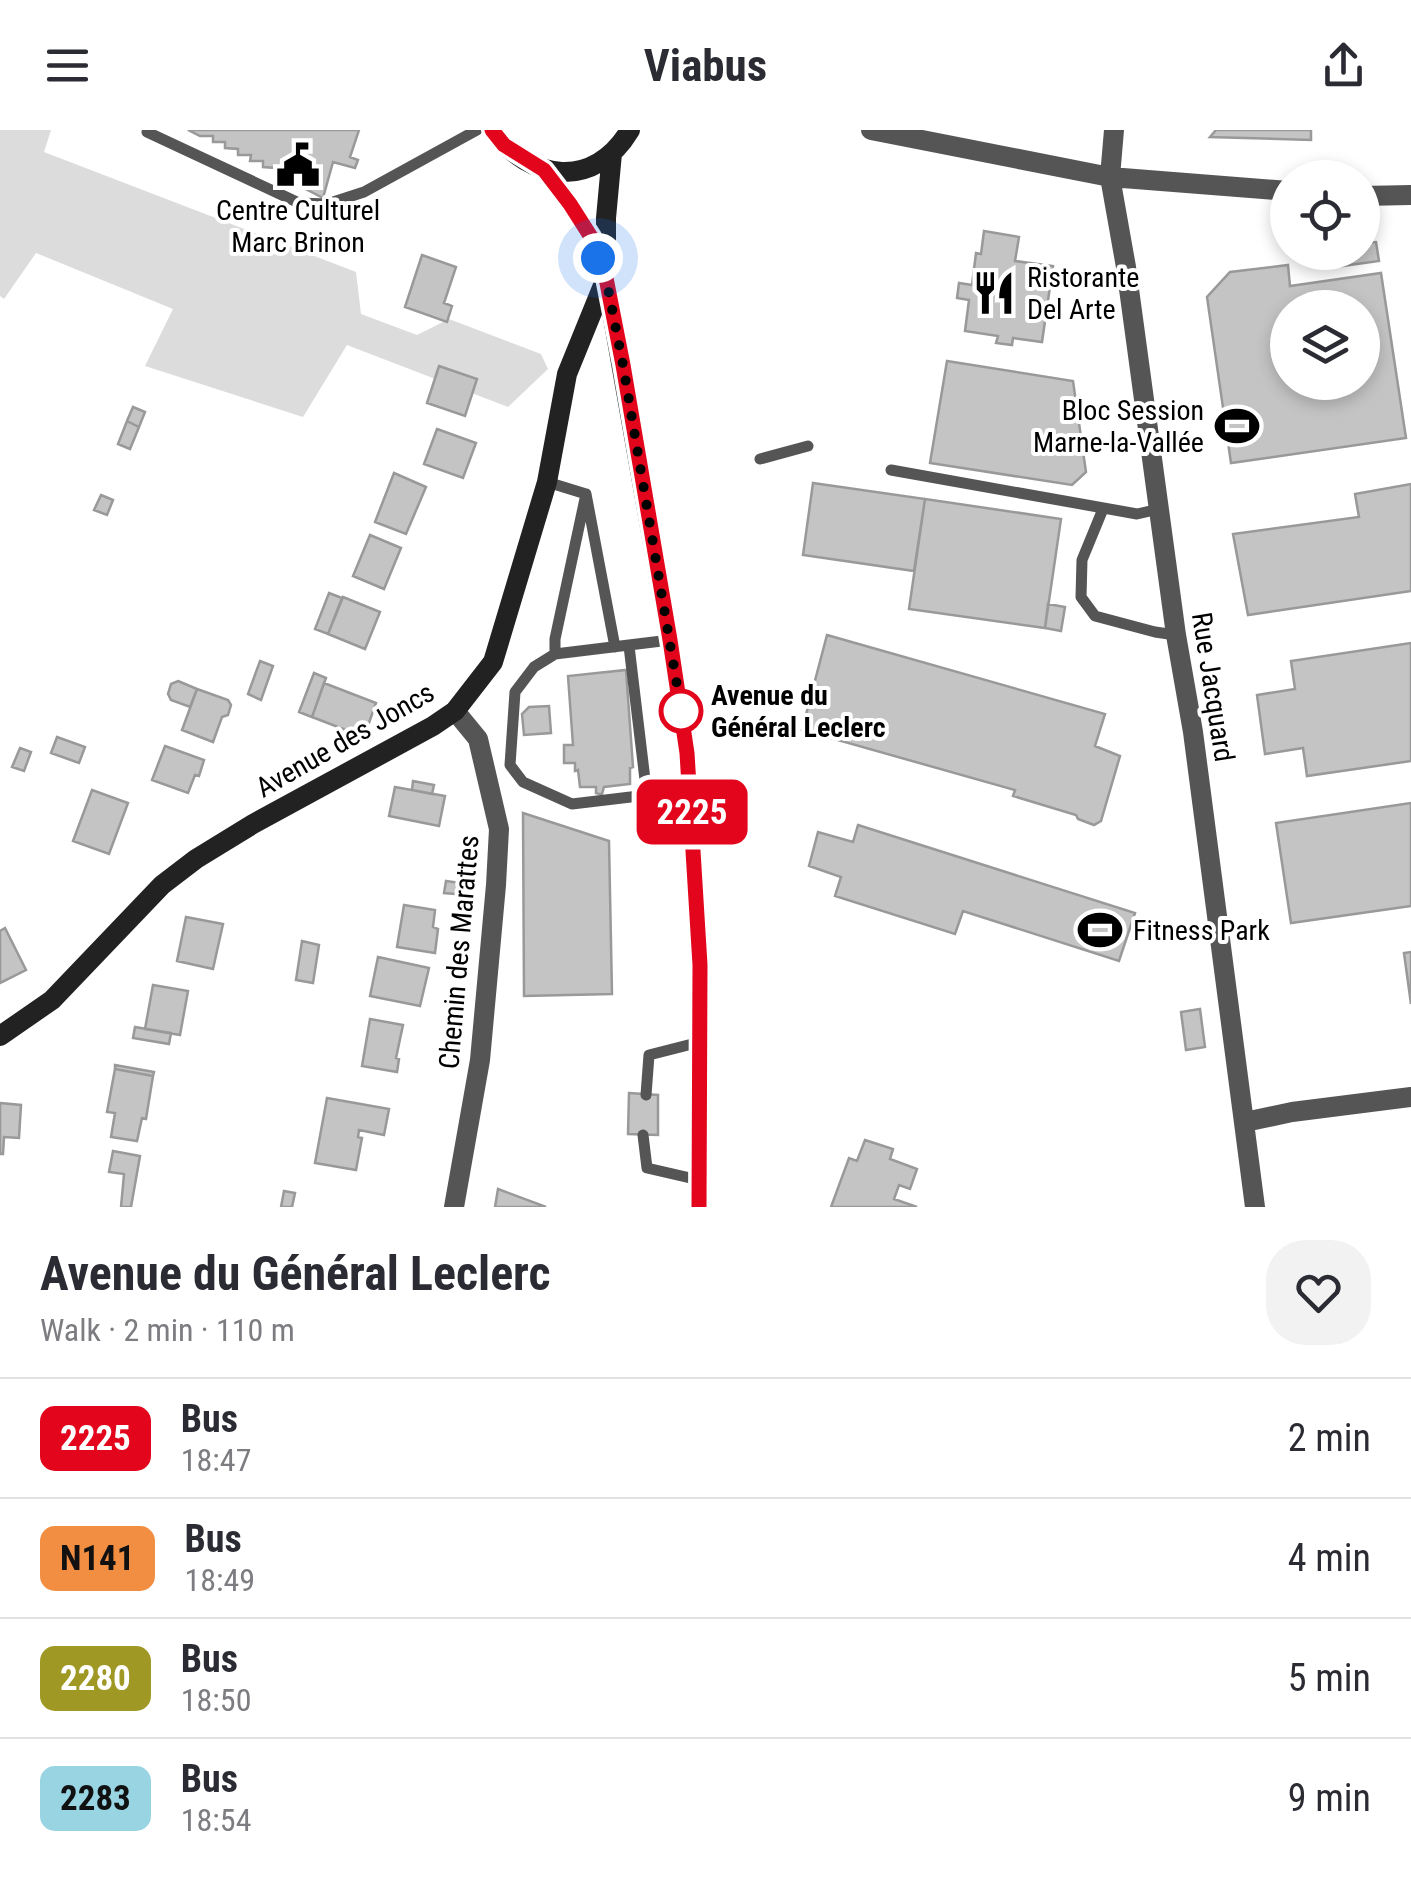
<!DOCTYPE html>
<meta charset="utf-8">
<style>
body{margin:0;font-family:"Roboto Condensed",sans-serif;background:#f2f2f3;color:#2b2b33;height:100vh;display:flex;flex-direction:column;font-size:38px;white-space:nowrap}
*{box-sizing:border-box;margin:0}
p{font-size:32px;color:#7c7c81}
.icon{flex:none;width:55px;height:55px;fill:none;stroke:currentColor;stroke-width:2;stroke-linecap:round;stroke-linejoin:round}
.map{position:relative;height:1077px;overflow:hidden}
.panel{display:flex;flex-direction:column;background:#fff;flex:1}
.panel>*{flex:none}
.badge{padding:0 20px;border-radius:15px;font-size:35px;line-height:65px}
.tools{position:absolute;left:1270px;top:30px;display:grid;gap:20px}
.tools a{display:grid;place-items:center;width:110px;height:110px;border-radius:50%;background:#fff;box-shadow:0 5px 15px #0003;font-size:50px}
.you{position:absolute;width:50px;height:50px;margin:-25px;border:8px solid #fff;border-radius:50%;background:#1a73e8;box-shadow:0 0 0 15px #1a73e833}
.map>.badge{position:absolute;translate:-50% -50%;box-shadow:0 0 0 5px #fff}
.round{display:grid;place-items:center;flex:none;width:105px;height:105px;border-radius:40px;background:#f2f2f3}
.overview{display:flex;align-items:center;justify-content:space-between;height:170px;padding:0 40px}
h1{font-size:48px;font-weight:700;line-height:75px}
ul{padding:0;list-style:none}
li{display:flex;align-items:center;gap:30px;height:120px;padding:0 40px;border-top:2px solid #e1e1e2}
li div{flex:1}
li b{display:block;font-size:38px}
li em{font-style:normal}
li .badge{min-width:110px;font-weight:700;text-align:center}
header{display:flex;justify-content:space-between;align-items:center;height:130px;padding:0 40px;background:#fff;font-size:45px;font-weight:700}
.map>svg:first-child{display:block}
.green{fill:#dcdcdc}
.building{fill:#c4c4c4;stroke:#999;stroke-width:2.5;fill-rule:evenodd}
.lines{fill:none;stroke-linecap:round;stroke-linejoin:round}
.lane{stroke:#555;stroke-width:11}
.street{stroke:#555;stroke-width:20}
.secondary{stroke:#222;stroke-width:20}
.line-casing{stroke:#fff;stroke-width:22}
.line{stroke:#e3051c;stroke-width:15}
.walk{stroke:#000;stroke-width:10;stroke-dasharray:0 18}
.stop-dot{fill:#fff;stroke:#e3051c;stroke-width:5}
.labels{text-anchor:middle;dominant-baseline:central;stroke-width:8;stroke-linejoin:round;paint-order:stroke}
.poi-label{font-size:28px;fill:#000;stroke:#fff;text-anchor:start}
.street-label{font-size:28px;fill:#000;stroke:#fff}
.stop-label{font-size:28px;font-weight:bold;fill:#000;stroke:#fff;text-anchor:start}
</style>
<header><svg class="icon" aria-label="menu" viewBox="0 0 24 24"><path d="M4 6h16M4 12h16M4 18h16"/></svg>Viabus<svg class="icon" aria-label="share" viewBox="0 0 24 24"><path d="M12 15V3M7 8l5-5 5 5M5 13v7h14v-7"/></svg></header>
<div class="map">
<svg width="1411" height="1077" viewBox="0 0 1411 1077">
<rect width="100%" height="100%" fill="#fff"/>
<path class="green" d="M0,0H51L44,22L356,142L361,184L417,205L449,189L541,224L548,239L508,277L347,215L303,287L145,236L173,179L36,123L4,169L0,166Z"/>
<path class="building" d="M188,0H359L350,27L358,30L355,38L333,32L323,68L300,56L301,45L276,44V38L263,37V31H250L251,25H238V19L225,18V12H213V6H200Z
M1216,0H1311V10L1210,7Z
M984,101L1019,107L1015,131L1053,136L1042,212L1013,208L1012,215L996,213L998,206L965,201L969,170L957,168L959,153L972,155L976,123L981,124Z
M1376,112L1379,131L1342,136L1339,122H1362V113Z
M422,125L456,137L444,173L452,176L447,192L405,177Z
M1288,135L1290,156L1381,143L1406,308L1231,333L1207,167L1230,142ZM1288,178H1362V252H1288Z
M947,231L1073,251L1086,342L1072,355L930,333Z
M439,236L477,249L465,286L427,273Z
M133,277L145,282L139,297L127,291Z
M127,291L139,297L130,319L118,314Z
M437,299L476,313L463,348L424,334Z
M394,343L426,357L406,404L375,392Z
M813,353L925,369L914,441L803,425Z
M1411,354V461L1248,485L1233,404L1359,387L1355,364Z
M101,365L113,370L107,385L94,380Z
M925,369L1061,389L1045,498L909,479Z
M370,405L401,418L384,459L353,446Z
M329,463L342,468L328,504L315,499Z
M343,467L380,482L365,519L328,504Z
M1048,474L1065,477L1061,501L1045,498Z
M827,505L1105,584L1095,616L1120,626L1101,691L1094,695L1078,689L1076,685L1013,666L1015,660L802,600Z
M1411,513V631L1307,646L1303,618L1265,624L1257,565L1295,559L1291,531Z
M260,531L273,536L261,570L248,564Z
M626,540L633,637L630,638V654L604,657L602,664H599L596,663V657H580L578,640L575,641V633H564V615H573L568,546Z
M314,543L326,548L312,587L299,582Z
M178,551L197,559L190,577L171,570L168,564L171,554Z
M324,553L376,573L364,607L312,587Z
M197,559L228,570L231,575L228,585L222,587L213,612L182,600Z
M549,576L551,603L524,605L522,584L529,577Z
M57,607L85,617L79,633L51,623Z
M165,616L204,630L199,646L195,645L188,663L152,650Z
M20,618L31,622L24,641L12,637Z
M413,651L434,655L432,664L412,660Z
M395,657L445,666L439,696L389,686Z
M92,660L128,673L109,724L73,711Z
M1411,673V776L1291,793L1276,693Z
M523,683L609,711L612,864L524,866Z
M858,695L1135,783L1119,831L963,781L955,804L835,766L841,747L809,736L818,702L853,712Z
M446,751L468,754L467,765L444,763Z
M404,775L435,780L433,797L438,799L435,823L397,817Z
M186,787L223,794L213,839L177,831Z
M5,798L26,840L0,853V801Z
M302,811L319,815L313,853L296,850Z
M1411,822V874L1404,823Z
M378,827L429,838L420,876L370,866Z
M153,855L188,861L180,905L145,899Z
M1200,879L1205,917L1186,920L1181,882Z
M370,889L403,895L396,928L399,929L397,942L362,936Z
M135,897L171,903L169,914L133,908Z
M115,935L154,942L153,946L115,939Z
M115,939L153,946L146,989L142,988L137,1011L111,1007L115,983L107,982Z
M629,963L658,965V1005L628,1004Z
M327,968L389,979L384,1005L359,1000L358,1007L362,1008L356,1040L315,1033Z
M0,973L21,975L19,1008L4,1007L3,1024H0Z
M865,1010L893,1019L890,1029L917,1039L910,1059L899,1055L894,1069L917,1077H831L849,1028L857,1031Z
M113,1021L140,1026L131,1077H121L124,1044L109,1042Z
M498,1059L546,1077H495Z
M284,1061L295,1063L292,1077H281Z"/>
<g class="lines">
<path class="lane" d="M147,2L299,73L327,74L364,62L477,0
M760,329L808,316
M891,340L1137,384L1159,379
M547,352L586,364
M1103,379L1082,430L1081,467L1095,486L1155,502L1176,505
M629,516L646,658L639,666L572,674L523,652L510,635L515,562L534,537L555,524L670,510
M555,524V509L586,364L615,517
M646,965L649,925L700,912
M643,1005L647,1038L699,1050"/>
<path class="street" d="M871,0L1110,47L1288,61
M1114,0L1110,47L1126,137L1176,505L1193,602L1255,1077
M1362,66L1411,65
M1245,992L1292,982L1411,967
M454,1077L480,930L496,755L499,699L478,609L455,581"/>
<path class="secondary" d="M492,0C531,52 594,60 630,0
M544,40L570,74L591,107L606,148L670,510L687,623L700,835L699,1077
M0,906L52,870L162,755L196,729L253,694L433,596L455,581L493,532L547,352L567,244L606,148V88L612,23"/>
</g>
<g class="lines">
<g class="line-casing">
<path id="line" d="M492,0L504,15L544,40L570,74L591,107L606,148L623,235L670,510L687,623L700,835L699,1077"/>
</g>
<use href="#line" class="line"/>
<path class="walk" d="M598,128L606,148L623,235L682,585L681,581"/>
</g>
<defs>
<g id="civic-bare" transform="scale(3.45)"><path d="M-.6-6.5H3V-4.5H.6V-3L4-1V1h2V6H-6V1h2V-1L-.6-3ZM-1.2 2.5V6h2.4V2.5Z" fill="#000" stroke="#fff" stroke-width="2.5" paint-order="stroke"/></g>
<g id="restaurant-bare" transform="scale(3.45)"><path d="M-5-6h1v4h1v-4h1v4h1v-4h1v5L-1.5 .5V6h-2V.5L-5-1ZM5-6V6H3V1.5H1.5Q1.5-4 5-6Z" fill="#000" stroke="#fff" stroke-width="2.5" paint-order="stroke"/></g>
<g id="stadium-bare" transform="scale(3.45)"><path d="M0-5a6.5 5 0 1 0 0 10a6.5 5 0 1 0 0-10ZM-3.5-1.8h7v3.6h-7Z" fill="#000" stroke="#fff" stroke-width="2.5" paint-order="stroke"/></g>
</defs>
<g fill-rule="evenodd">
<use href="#civic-bare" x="298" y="35"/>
<use href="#restaurant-bare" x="994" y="163"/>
<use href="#stadium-bare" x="1237" y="296"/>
<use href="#stadium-bare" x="1100" y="800"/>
</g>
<circle class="stop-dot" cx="681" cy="581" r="20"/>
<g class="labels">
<g class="poi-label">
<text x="298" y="80" text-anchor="middle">Centre Culturel<tspan x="298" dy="32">Marc Brinon</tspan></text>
<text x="1027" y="147">Ristorante<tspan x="1027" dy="32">Del Arte</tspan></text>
<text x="1204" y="280" text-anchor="end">Bloc Session<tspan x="1204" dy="32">Marne-la-Vallée</tspan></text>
<text x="1133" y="800">Fitness Park</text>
</g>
<g class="street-label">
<text transform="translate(1213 557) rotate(81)">Rue Jacquard</text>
<text transform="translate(345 610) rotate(-30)">Avenue des Joncs</text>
<text transform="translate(459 822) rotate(-85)">Chemin des Marattes</text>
</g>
<g class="stop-label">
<text x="711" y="565">Avenue du<tspan x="711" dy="32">Général Leclerc</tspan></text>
</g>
</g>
</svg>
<div class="tools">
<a><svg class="icon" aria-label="locate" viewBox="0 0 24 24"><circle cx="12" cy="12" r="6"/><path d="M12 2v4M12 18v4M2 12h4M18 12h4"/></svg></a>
<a><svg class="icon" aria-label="layers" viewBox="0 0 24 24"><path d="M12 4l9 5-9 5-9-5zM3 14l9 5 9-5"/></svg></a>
</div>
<div class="you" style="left:598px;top:128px"></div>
<b class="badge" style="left:692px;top:682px;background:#e3051c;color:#fff">2225</b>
</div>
<section class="panel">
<div class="overview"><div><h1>Avenue du Général Leclerc</h1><p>Walk · 2 min · 110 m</p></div><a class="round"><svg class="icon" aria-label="heart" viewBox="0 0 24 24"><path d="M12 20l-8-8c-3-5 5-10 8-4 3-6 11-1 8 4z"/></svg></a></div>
<ul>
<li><span class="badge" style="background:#e3051c;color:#fff">2225</span><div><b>Bus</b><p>18:47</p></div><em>2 min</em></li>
<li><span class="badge" style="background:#f28e42;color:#111">N141</span><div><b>Bus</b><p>18:49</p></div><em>4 min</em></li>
<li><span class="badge" style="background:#9f9825;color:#fff">2280</span><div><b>Bus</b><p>18:50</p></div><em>5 min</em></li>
<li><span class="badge" style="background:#98d4e2;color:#111">2283</span><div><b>Bus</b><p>18:54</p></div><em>9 min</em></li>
</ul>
</section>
